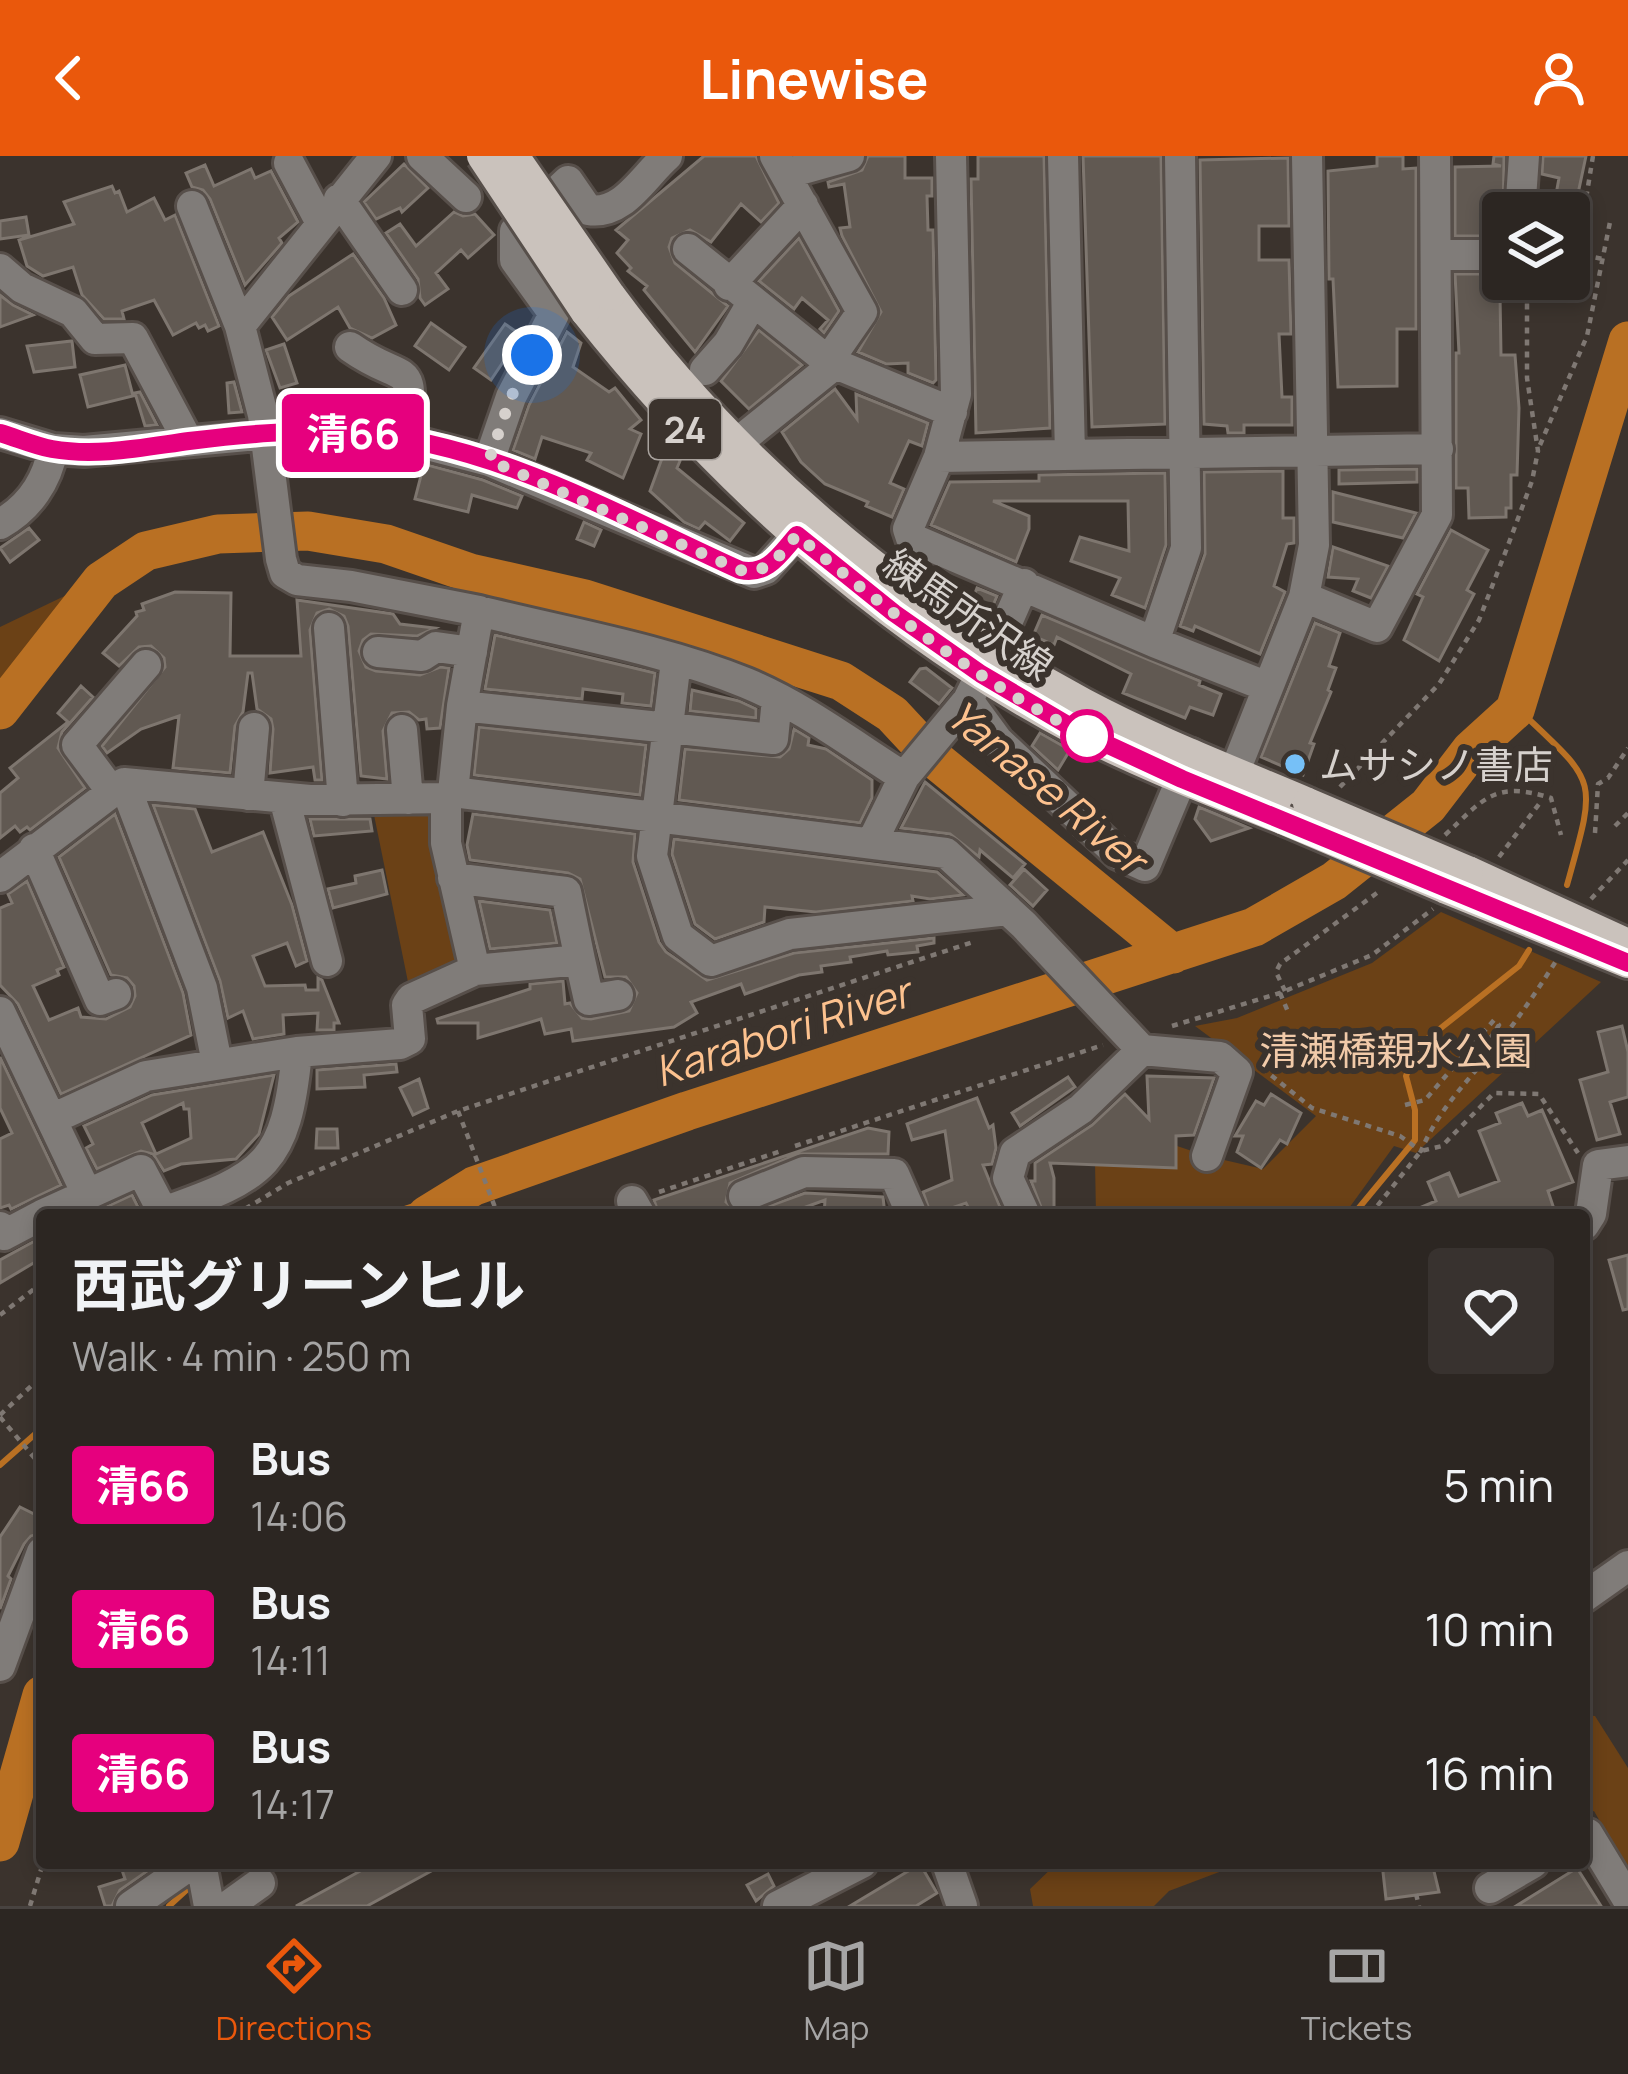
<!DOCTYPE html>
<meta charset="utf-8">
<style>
body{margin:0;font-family:Manrope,"Noto Sans JP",sans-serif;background:#38322f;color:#f1f3f6;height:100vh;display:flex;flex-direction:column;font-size:45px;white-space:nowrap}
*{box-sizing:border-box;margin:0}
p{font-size:39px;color:#a6a5a5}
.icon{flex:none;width:66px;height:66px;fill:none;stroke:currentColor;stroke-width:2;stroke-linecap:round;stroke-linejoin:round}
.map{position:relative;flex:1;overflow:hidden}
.details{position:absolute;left:36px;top:1053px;width:1554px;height:660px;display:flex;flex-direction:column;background:#2c2622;border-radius:12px;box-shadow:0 6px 18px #0003,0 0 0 3px #484340}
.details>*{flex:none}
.badge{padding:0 24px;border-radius:9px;font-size:42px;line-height:78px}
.buttons{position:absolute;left:1482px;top:36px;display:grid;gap:24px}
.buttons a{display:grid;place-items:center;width:108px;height:108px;border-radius:12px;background:#2c2622;box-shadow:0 6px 18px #0003,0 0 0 3px #484340;font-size:60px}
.you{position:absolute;width:60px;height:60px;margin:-30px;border:9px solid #fff;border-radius:50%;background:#1a73e8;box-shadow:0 0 0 18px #1a73e833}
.map>.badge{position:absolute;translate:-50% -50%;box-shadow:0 0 0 6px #fff}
.round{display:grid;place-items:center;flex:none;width:126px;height:126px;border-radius:12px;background:#38322f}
.summary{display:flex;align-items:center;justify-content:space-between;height:204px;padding:0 36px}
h1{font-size:57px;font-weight:700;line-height:90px}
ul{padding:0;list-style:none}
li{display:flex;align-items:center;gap:36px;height:144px;padding:0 36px}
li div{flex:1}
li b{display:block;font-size:45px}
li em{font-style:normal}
li .badge{min-width:132px;font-weight:700;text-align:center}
header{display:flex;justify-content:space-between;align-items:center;height:156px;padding:0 36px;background:#ea580c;color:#fff;font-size:54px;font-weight:700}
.tabs{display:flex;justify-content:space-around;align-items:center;height:168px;border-top:3px solid #484340;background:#2c2622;font-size:33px;color:#a6a5a5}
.tabs a{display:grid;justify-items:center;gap:6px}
.tabs .active{color:#ea580c}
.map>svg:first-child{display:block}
.green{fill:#6b4116}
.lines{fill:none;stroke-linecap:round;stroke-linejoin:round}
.stream{stroke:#b97023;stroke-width:6}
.river{stroke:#b97023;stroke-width:39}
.building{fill:#615952;stroke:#7e766f;stroke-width:3;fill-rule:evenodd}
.minor-casing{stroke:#574f4a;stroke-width:36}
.major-casing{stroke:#574f4a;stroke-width:36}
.path{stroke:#7f7873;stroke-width:4.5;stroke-dasharray:6 6;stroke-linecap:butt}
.minor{stroke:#807c79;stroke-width:30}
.major{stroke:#cac2bc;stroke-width:30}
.major-bridge-casing{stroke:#574f4a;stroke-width:36;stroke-linecap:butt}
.major-bridge{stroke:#cac2bc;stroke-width:30}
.line-casing{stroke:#fff;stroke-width:27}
.line{stroke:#e6007e;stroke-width:18}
.walk{stroke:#d6d1cd;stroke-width:12;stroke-dasharray:0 21.6}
.stop-dot{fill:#fff;stroke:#e6007e;stroke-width:6}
.poi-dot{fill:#76c0f7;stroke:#3b332d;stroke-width:4.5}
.labels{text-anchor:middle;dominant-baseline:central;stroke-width:12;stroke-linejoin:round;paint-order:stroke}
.shield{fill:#3b332d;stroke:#a8a29d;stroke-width:3}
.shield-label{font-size:36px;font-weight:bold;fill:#d6d1cd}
.street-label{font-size:39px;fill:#d6d1cd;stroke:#3b332d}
.poi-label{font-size:39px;fill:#d6d1cd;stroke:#3b332d;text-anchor:start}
.park-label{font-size:39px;fill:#f1caa9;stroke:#3b332d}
.water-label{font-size:42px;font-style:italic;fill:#fdc28f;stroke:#3b332d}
</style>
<header><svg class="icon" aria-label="back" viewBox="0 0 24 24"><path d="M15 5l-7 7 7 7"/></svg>Linewise<svg class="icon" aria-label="person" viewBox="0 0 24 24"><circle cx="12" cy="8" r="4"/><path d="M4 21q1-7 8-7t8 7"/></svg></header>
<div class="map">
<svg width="1628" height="1750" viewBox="0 0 1628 1750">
<rect width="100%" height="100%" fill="#3b332d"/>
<path class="green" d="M77,434L0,530V471Z
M441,653L475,814L408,826L373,654Z
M1441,756L1601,826L1416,997L1394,990L1344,1059H1096L1095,1006L1144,979L1207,1000L1263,1013L1316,960L1195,870L1237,862L1372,807Z
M1584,1559L1595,1560L1628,1612V1714L1594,1655L1584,1659Z
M1057,1707H1243L1169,1735L1154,1750H1033L1030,1733Z"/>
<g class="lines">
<path class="stream" d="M1516,551C1598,629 1598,618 1567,729
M386,1059L474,1030
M1353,1059L1415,984V954L1406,920L1417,891L1519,810L1529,794
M0,1309L42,1272
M169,1750L193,1728"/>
<path class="river" d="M0,554L101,425L146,395L218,378L308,375L386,388L470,417L585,443L841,525L892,558L932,601L1173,798
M427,1059L474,1030L687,955L1254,771L1334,725L1428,650L1471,594L1515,554L1628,185
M0,1686L42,1539"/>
</g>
<path class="building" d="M704,0H756L779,47L761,66L741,48L711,86L690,74L672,82L669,91L675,107L728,150L695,196L644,134L647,130L628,115L631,112L617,97L628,84L616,74Z
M868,0H905V22H932V40H927L928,74H933L936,224L933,227L908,217V207L886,208L858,196L881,156L842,80L840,72L850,71L844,28L829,31L828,26L862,14Z
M978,0H1044L1050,272L976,277L971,23H978Z
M1083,0H1161L1165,268L1092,271Z
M1377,0H1403V13L1416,12V173H1397V230L1338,231L1333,123H1329L1328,15L1377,10Z
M1494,0H1504L1503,80H1455V11L1501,10L1493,8Z
M1543,0H1586L1576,47L1555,44L1559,22L1542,18Z
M1288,2L1289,70H1259V104H1289L1291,178H1279L1282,241H1292V269H1244V277H1228L1227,270L1204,268L1200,4Z
M404,8L428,32L402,56L400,52L376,63L364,46Z
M205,9L214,30L251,13L255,22L271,15L298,66L279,82L282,87L245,129L210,43L203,34L192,31L186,17Z
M112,30L115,37L119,35L127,56L154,42L165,64L175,59L219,170L208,175L205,169L199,172L196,167L173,179L154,144L122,155L124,163H104L82,139L73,111L43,120L27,110L19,84L74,68L64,46Z
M454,56L463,60L475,58L494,79L468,102L461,94L436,117L448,133L425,149L420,142L418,123L386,77L400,68L416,90Z
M26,61L29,79L0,83V65Z
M799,82L839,155L824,177L820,173L828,164L802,142L794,153L759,125Z
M353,98L384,142L396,169L372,182L350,172L338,151L287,184L272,161L289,140Z
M1455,118H1503V123H1518V140L1500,139L1501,199H1515L1519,252L1517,319H1511V352H1506V361L1469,362L1468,332H1456V197H1459Z
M0,139L13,149L33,159L0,171Z
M431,167L465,191L449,214L415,190Z
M505,168L521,179L491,224L474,212Z
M759,174L802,209L749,253L721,225Z
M567,176L581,187L573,211L609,236L615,232L641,264L630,273L641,278L623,322L587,304L591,297L542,281L535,303L513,294L529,249Z
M72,185L75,211L34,216L27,190Z
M284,188L297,227L280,232L266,194Z
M125,209L133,240L88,251L80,219Z
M234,226L242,256L229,257L227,227Z
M835,233L857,263L856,238L928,267L922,290L909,285L890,327L904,333L892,361L866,350L868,346L825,328L801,306L782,276Z
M140,236L157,269L145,270L135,237Z
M668,286L680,305L677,312L744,367L730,385L705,366L699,373L684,366L650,335Z
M424,308L483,324L522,340L517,352L472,339L468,356L415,343Z
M1417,313V326L1339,328V314Z
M1283,315V362H1294V387L1287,388L1274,430L1285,436L1260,498L1195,470L1193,475L1180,470L1205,398L1204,316Z
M1165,317L1166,389L1145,452L1112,439L1120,422L1071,405L1080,381L1129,395L1128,345H993L1029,360V373L1016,406L931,369L950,326L1039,325V319Z
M1333,336L1416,357L1403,382L1333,366Z
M584,366L601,374L594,390L577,383Z
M29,372L39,384L10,406L0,392Z
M1451,374L1488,394L1467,434L1474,438L1439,505L1404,484L1423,441L1417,438Z
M1333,391L1388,410L1371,442L1353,435L1358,423L1328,421Z
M977,432L997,440L992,452L972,445Z
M175,436L231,437L230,500H301L297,444L393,458L400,468L435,472L417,480L371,478L363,484L359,495L366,511L376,515L420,519L440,511L449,512L440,572L427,573L426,563L419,564L409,556L392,557L383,575L387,623L361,620L348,470L344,460L329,453L317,457L310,474L322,624H315L313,611L270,617L273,573L271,563L257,553L252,517H248L243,556L235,570L230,617L173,612L179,560L141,573L107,597L102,590L165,511L164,502L151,490L139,491L119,510L103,497L137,460L136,456L144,454L142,448Z
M1042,459L1200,525L1199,529L1221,538L1213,559L1190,551L1185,562L1123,537L1131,518L1057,481L1054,489L1033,480Z
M1315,467L1340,477L1329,510L1336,512L1328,534L1331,536L1310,587L1314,588L1303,619L1261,601Z
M495,479L655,517L651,550L622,547L623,538L583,533L582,543L485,533Z
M926,512L952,532L939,548L910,526L920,513Z
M81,530L93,541L62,576L58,592L85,632L30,674L27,671L20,676L15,670L0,682V637L18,622L10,612L68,566L58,557Z
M692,534L739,545L756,553V562L690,555Z
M479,571L646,589L640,639L474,619Z
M794,573L809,582L808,589L826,593L872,624V642L860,667L679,644L685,593L780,601L789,593Z
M1040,577L1070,594L1058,614L1032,590Z
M925,626L1025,708L1013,722L980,694L979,701L950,678L901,672Z
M153,649L195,653L212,696L263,676L292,749L307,805L296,810L287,787L253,800L265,830L305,829L306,834H318V822L322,824L339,867H334V874H317L318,857L283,859L284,878L253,883L243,855L228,862L220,825Z
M1199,651L1216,658L1249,672L1211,685L1195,663Z
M115,658L183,837L191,879L61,938L18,848L0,829V752L12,747L8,738L27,725L64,811L57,814L59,819L33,830L49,864L78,852L81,861L106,863L130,851L135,840L134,830L127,822L111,819L59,701Z
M473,658L635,678L633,706L659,786L666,796L707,824L794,797L934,782V787L917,790L918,796L888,799L887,795L850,801L851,806L821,810L822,816L799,819L745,838L741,828L691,846L697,857L674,871L573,885L571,873L545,878L541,863L478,882V867H438L437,863L530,833V828L563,825L565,848L570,847L582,862L591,863L629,855L637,837L626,821H605L580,723L568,717L470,704L467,689Z
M310,663H370L372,675L314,680Z
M674,683L937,716L963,739L930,743L912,740L913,745L816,756L765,751L764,766L715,783L695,768L672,698Z
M1024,713L1047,734L1033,750L1010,729Z
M382,714L387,738L333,752L328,733L356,727L355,720Z
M479,745L550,754L557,787L490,793Z
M1622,870L1628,896V941L1610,946L1620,978L1597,984L1580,924L1608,916L1598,876Z
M0,901L61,1029L11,1053L9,1049L0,1052V983L12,977L0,952Z
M396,908L397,916L364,919L365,931L317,933V914Z
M274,919L259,978L236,1003L181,1008L164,1015L153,998L141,995L97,1013L86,992L93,988L84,970L152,939ZM183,947L184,953H189L191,982L156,998L142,967Z
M1147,920L1214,922L1194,979L1176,980V1012L1050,1007L1054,1022V1059H1044L1031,1025H1035V1007L1092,969L1125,938L1149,963Z
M1068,921L1075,931L1020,970L1012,957Z
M419,923L428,952L413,959L400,932Z
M1271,938L1301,957L1287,988L1280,984L1261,1012L1237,996L1243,980H1235L1256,945L1264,949Z
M977,942L989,972L993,969L996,992L992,1008L983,1009L1000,1051L984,1059H972L966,1047L931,1059L923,1036L952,1024L945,975L912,984L907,968Z
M1522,947L1528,960L1542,954L1573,1026L1548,1035L1556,1059H1403L1436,1045L1428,1026L1449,1017L1459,1040L1499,1025L1479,975L1500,967L1496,957Z
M868,972L889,976L888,998H798L730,1027L726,1046L740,1059H659L654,1044Z
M317,973H337L338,992H316Z
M805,1037L883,1041L885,1059H824L825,1044L784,1059H745Z
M132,1039L138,1051L122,1059H89Z
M42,1081V1102L0,1127V1104Z
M1628,1099V1153L1623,1154L1609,1104Z
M20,1351L42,1362V1377L31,1380L24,1388L8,1420L11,1423L0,1453V1381Z
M145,1707H159L120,1734L112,1750H105L99,1731L125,1723L122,1714Z
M375,1707H446L367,1750H296Z
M1382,1707H1432L1439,1736L1386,1743Z
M920,1708L937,1737L916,1750H850Z
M1577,1712L1601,1750H1516Z
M768,1718L774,1730L756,1745L747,1729Z"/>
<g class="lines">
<g class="minor-casing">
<path id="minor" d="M376,0L240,170L263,259L281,403L285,417L297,424L351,430L479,455
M422,0L466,41
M775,0L862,156L828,205L952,256
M951,0L956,238L939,301L908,373L911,382L1154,486L1268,531
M1063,0L1070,299
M289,7L321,67
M785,18L849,0
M553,39L568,25L588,54C623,60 643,21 667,0
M339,43L402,134
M192,50L240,170
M1520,57L1524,0
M688,93L828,205
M1437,99H1503
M0,113L22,132L73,156L95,183L133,182L188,285
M729,129L803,49
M350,191C408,232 415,197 406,284
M705,214L728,188L752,147
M0,277L53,293L84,295L312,274L416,286L489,305L754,417L766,413L811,363
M737,287L835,208
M939,301L1438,293
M489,305L511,241L554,158L515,104V75
M0,368C29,352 47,325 53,293
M1304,441L1377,471L1437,359L1435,0
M329,472L343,645
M1154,486L1186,392L1180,0
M995,494L1024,428
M378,496L422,500L436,491L472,496
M676,505L652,700L678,780L711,805L790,778L1008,754
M981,518L968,544L998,585L1118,698L1145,710L1192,598
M462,550L773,583L777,543
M402,574L408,643
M124,627L202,832L217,907
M112,636L77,589L146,509
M453,636L462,550L479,455C567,477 662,493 746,527C802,550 853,589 904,621
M248,639L254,572
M1225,640L1304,441L1314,389L1307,0
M284,642L327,805
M446,642V687L475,814
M872,686L904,621L968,544
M34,693L100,844L116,838
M0,721L124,627L310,644L446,642L453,636L946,697L1024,769L1142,894
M580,804L589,844L618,839
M0,856L86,1036
M52,963L146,920L297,896L400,888L410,883L407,849L411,843L475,814L580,804L566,736L453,722
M744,1040L804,1016L894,1018L912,1059
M632,1045L640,1059
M42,1059L141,1014L163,1056C265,1020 286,1009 297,896
M1025,1059L1008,1022L1015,997L1081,953L1142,894L1220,901L1237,916L1207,1000
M1584,1069L1591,1058L1598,1009L1628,1005
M0,1071L4,1079L42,1059
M1584,1441L1628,1410
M0,1510L42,1396
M1584,1680L1588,1678L1628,1744
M201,1707L209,1750
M947,1707L962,1750
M1490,1732L1533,1707
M131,1750L193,1707
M228,1750L260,1727
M778,1750L862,1707"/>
</g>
<g class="major-casing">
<path id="major" d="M610,139C733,306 901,448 1083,547C1156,586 1233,615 1308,647
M585,155C718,323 884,473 1075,574C1142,609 1214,636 1284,664
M1468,715L1628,788
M1444,732L1628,807"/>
</g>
<path class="path" d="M1569,69L1583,61L1593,0
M1572,97L1603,103
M1540,289L1587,180L1610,66
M1340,631L1439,528L1479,464L1507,392L1532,325L1538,295L1527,222V123
M1615,670L1628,657
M1595,677L1598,628L1608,622L1628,592
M1445,679C1484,643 1494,624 1551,642L1561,679
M1499,701L1539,648
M1591,743L1628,704
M1285,835L1276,816L1280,808L1381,734
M1280,837L1289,858
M1172,870L1280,837L1372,799L1433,753
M1262,912L1312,952L1400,980L1421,995C1439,952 1469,924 1498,888C1519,862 1540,830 1558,802
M1405,949L1425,944L1494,864L1499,869L1470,913
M458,955L498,1059
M795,990L1103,889
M659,1036L784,994
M235,1059L288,1027L458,955L976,785
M591,1059L608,1053
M1370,1059L1421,995L1442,990L1494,937L1539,938L1578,997
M0,1159L42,1127
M0,1259L42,1220
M0,1261L42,1311
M1416,1738L1419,1750
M30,1750L43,1707"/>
<use href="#minor" class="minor"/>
<use href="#major" class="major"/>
<g class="major-bridge-casing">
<path id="major-bridge" d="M482,0L585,155
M514,0L610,139
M1308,647L1468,715
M1284,664L1444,732"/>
</g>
<use href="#major-bridge" class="major-bridge"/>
</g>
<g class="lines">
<g class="line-casing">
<path id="line" d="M0,277C17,282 35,290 52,293C97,301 145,291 189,285C245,278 298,273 354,277C490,285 618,359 740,414C768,420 780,398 797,379L894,457L981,518L1076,574L1182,623L1628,807"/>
</g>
<use href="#line" class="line"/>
<path class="walk" d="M532,199L511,241L489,304L740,414C768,420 780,398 797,379C886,454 982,528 1087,580"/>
</g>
<circle class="stop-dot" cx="1087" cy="580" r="24"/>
<circle class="poi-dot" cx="1295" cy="608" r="12"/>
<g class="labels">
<rect class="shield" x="649" y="243" width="72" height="60" rx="9"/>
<g class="shield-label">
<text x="685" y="273">24</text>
</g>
<g class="street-label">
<text transform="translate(969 458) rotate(35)">練馬所沢線</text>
</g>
<g class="poi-label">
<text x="1319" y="608">ムサシノ書店</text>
</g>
<g class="park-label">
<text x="1396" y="894">清瀬橋親水公園</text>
</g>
<g class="water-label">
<text transform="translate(1047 630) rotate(40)">Yanase River</text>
<text transform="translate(782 875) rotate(-18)">Karabori River</text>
</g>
</g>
</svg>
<div class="buttons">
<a><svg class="icon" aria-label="layers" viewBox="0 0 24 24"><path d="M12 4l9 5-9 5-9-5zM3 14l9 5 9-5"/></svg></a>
</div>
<div class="you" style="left:532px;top:199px"></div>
<b class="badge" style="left:353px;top:277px;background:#e6007e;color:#fff">清66</b>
<section class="details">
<div class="summary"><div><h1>西武グリーンヒル</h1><p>Walk · 4 min · 250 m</p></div><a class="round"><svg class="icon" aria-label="heart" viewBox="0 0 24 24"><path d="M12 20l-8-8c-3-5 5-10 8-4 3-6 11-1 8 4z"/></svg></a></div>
<ul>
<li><span class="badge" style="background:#e6007e;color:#fff">清66</span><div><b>Bus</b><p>14:06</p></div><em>5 min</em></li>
<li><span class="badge" style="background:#e6007e;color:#fff">清66</span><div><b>Bus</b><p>14:11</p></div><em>10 min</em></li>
<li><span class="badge" style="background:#e6007e;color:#fff">清66</span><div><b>Bus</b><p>14:17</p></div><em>16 min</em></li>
</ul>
</section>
</div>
<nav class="tabs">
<a class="active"><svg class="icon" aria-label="directions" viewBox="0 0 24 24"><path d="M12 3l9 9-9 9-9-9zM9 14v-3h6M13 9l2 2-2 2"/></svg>Directions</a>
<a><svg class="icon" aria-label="map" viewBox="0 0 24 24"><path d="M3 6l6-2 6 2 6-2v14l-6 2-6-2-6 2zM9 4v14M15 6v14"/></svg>Map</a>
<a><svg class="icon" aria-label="tickets" viewBox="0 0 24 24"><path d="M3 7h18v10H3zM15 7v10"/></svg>Tickets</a>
</nav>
